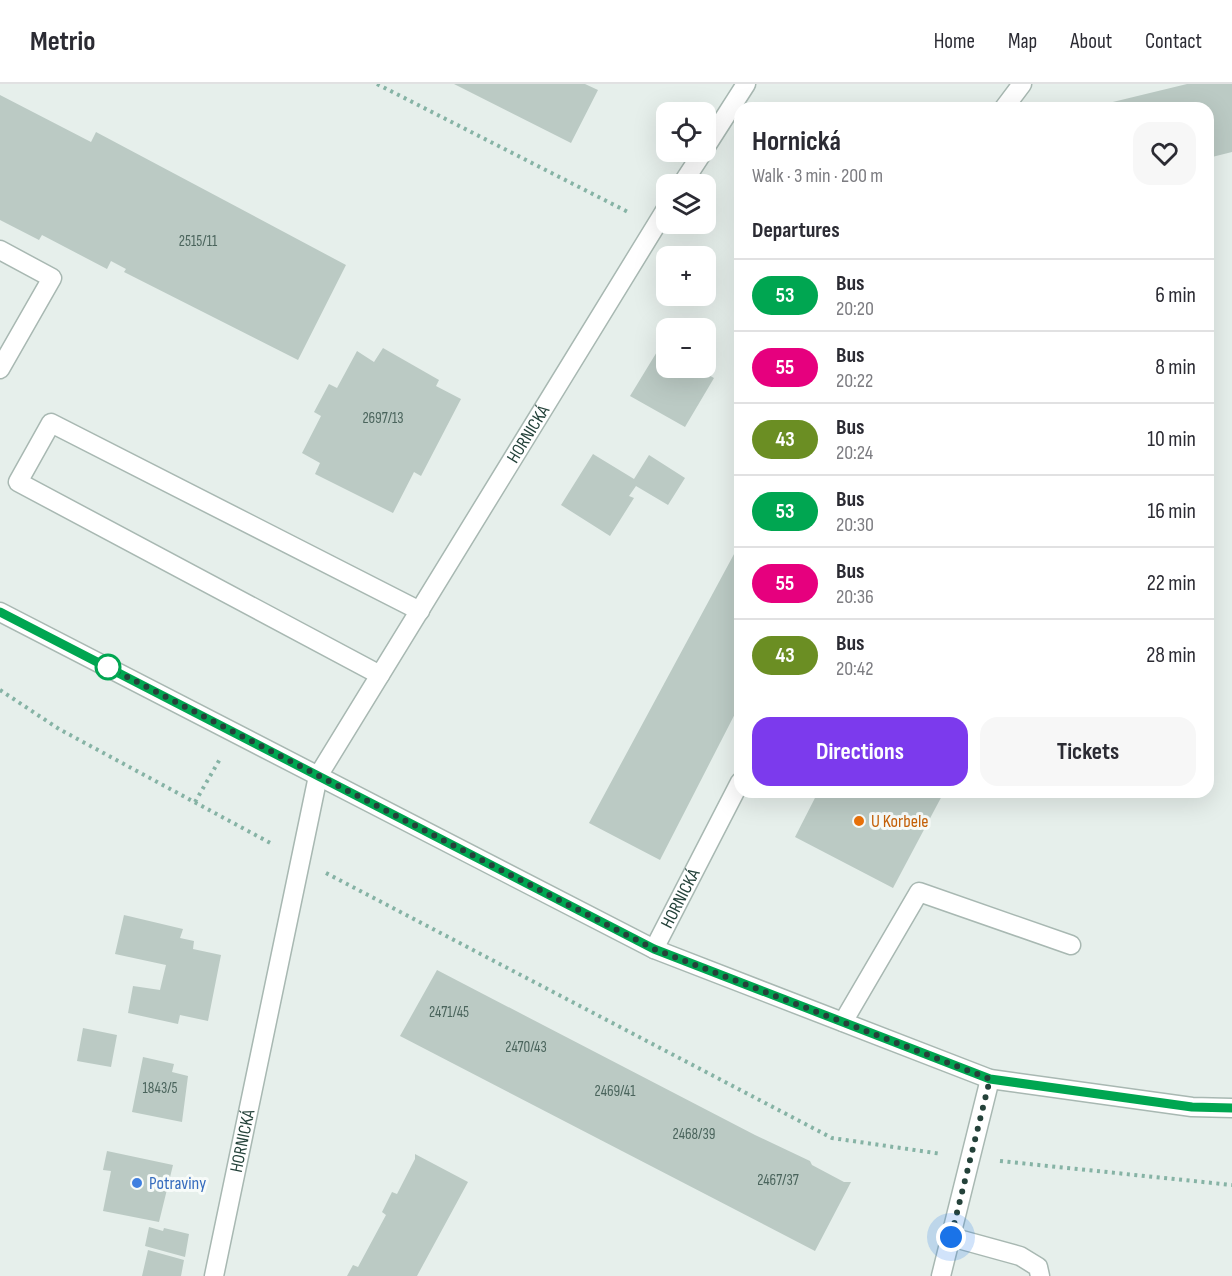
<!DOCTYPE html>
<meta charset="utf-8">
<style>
body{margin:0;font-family:"Sofia Sans Condensed",sans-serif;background:#f7f7f7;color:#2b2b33;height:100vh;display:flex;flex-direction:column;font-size:22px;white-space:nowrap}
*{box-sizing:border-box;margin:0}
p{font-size:20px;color:#7c7c81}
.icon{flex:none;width:33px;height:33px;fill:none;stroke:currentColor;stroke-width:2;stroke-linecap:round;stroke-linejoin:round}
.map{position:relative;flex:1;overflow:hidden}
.details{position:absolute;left:734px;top:18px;width:480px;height:696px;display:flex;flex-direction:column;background:#fff;border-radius:18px;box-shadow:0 6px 24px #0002}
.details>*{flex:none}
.badge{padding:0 12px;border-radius:20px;font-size:21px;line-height:39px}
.controls{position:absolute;left:656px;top:18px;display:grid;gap:12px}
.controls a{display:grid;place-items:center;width:60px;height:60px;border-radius:12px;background:#fff;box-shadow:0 6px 24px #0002;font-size:30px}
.you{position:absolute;width:30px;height:30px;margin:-15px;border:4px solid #fff;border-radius:50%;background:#1a73e8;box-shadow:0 0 0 9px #1a73e833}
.map>.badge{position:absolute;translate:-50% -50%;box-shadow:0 0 0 3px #fff}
h2{padding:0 18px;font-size:22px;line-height:54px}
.round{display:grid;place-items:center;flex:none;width:63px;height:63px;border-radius:18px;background:#f7f7f7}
.head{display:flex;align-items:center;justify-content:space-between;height:102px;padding:0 18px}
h1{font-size:28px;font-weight:700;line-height:45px}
.primary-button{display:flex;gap:12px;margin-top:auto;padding:12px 18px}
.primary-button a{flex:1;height:69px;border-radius:18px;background:#7c3aed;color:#fff;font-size:24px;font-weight:700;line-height:69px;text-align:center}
.primary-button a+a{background:#f7f7f7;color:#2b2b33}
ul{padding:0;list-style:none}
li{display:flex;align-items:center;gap:18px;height:72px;padding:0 18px;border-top:2px solid #e1e1e2}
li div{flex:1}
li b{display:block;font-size:22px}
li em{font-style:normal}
li .badge{min-width:66px;font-weight:700;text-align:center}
header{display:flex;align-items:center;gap:36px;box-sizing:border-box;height:84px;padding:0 30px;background:#fff;border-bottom:2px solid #e1e1e2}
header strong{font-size:28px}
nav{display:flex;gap:33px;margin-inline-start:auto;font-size:21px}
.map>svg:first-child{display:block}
.building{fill:#bbcac4}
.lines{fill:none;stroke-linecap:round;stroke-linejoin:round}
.minor-casing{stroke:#a8b8b2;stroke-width:21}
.path{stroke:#86b3a5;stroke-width:4;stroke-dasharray:3 4.5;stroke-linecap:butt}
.minor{stroke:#fff;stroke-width:18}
.line-casing{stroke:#fff;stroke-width:14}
.line{stroke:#00a651;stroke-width:9}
.walk{stroke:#24423a;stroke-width:6;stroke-dasharray:0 10.8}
.stop-dot{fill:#fff;stroke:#00a651;stroke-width:3}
.food-dot{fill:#e8710a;stroke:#f7fbf9;stroke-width:2}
.shop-dot{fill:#3f7fe0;stroke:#f7fbf9;stroke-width:2}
.labels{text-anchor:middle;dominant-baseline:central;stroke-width:6;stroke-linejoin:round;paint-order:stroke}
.number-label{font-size:15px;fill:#4a645c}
.street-label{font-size:18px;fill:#24423a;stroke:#f7fbf9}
.food-label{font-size:18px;fill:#c56008;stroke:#f7fbf9;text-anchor:start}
.shop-label{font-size:18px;fill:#366cbe;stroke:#f7fbf9;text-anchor:start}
</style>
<header>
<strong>Metrio</strong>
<nav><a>Home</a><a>Map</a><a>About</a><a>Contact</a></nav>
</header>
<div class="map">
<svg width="1232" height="1192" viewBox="0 0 1232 1192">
<rect width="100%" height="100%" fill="#e6efeb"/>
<path class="building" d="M454,0H585L598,6L571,59Z
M1187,0H1232V68L1208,74V24H1088Z
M0,11L91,58L96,48L346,181L298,276L124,188L126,185L111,177L107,185L42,151L39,156L0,136Z
M666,253V284H696L714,294L685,343L630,312Z
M383,264L439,296L436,302L461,315L421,392L414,388L393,429L315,390L320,379L302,369L321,332L314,328L329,300L337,304L357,267L374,278Z
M593,370L634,395L649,371L685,394L668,421L636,402L629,412L634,414L610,452L561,421Z
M740,459V620L660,776L589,739Z
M818,708H944L893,804L795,753Z
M124,831L183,845L180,854L194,857L193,865L221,871L208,937L180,931L178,940L128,929L133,902L160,906L166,881L115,870Z
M437,886L755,1051L810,1077L812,1081L844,1098H851L815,1167L400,952Z
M83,944L117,951L111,983L77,977Z
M143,973L174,980L172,988L188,992L182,1038L132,1028Z
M107,1067L173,1081L159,1138L103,1127L111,1087L103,1086Z
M415,1070L468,1098L417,1192H347L353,1181L358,1183L386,1131L382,1128L392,1108L397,1110L415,1075Z
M149,1143L163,1147L164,1144L189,1150L185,1173L145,1162Z
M148,1166L184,1176L181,1192H142Z"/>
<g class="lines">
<g class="minor-casing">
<g id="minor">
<path d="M1004,24L1022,0"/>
<path d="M705,64L746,0"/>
<path d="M682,100L703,68"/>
<path d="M0,166L52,194L0,285"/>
<path d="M0,528L654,865L990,995L1192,1023L1232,1024"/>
<path d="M380,591L18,398L51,339L420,527"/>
<path id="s1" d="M654,865L740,698"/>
<path d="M843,938L919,808L1071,861"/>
<path d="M951,1153L1020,1172L1038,1183L1040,1192"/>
<path id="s2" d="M214,1192L318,692L666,125"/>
<path d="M941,1192L990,995"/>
</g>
</g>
<path class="path" d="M377,0L630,129
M0,606L59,645L274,761
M195,718L220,675
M326,789L832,1054L942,1070
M1000,1077L1232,1101"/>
<use href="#minor" class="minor"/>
</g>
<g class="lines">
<g class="line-casing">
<path id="line" d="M0,528L654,865L990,995L1192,1023L1232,1024"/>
</g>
<use href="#line" class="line"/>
<path class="walk" d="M108,583L654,865L990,995L951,1153"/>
</g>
<circle class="stop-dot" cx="108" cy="583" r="12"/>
<circle class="food-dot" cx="859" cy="737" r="6"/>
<circle class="shop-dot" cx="137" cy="1099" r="6"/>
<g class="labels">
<g class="number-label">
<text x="198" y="157">2515/11</text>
<text x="383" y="334">2697/13</text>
<text x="449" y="928">2471/45</text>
<text x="526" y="963">2470/43</text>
<text x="160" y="1004">1843/5</text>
<text x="615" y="1007">2469/41</text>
<text x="694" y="1050">2468/39</text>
<text x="778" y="1096">2467/37</text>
</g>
<g class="street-label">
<text stroke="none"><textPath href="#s2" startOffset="912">HORNICKÁ</textPath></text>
<text stroke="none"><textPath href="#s1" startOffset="57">HORNICKÁ</textPath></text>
<text stroke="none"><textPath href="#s2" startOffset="138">HORNICKÁ</textPath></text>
</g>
<g class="food-label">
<text x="871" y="737">U Korbele</text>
</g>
<g class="shop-label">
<text x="149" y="1099">Potraviny</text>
</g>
</g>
</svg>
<div class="controls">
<a><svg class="icon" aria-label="locate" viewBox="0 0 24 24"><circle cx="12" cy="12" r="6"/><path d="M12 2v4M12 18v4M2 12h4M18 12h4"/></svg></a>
<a><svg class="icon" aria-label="layers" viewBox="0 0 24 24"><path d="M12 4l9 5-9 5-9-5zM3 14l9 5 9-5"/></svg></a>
<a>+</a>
<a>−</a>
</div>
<div class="you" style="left:951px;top:1153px"></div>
<section class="details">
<div class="head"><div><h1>Hornická</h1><p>Walk · 3 min · 200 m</p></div><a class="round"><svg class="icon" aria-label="heart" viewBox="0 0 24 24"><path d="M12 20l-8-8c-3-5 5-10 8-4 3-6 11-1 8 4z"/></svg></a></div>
<h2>Departures</h2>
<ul>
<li><span class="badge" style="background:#00a651;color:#fff">53</span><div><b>Bus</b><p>20:20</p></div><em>6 min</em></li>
<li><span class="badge" style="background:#e6007e;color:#fff">55</span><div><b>Bus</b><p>20:22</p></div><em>8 min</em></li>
<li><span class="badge" style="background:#6b8e23;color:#fff">43</span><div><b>Bus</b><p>20:24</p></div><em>10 min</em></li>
<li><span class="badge" style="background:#00a651;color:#fff">53</span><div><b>Bus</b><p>20:30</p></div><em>16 min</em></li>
<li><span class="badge" style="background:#e6007e;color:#fff">55</span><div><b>Bus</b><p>20:36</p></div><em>22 min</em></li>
<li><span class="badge" style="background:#6b8e23;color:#fff">43</span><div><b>Bus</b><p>20:42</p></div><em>28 min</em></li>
</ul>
<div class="primary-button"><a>Directions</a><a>Tickets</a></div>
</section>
</div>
